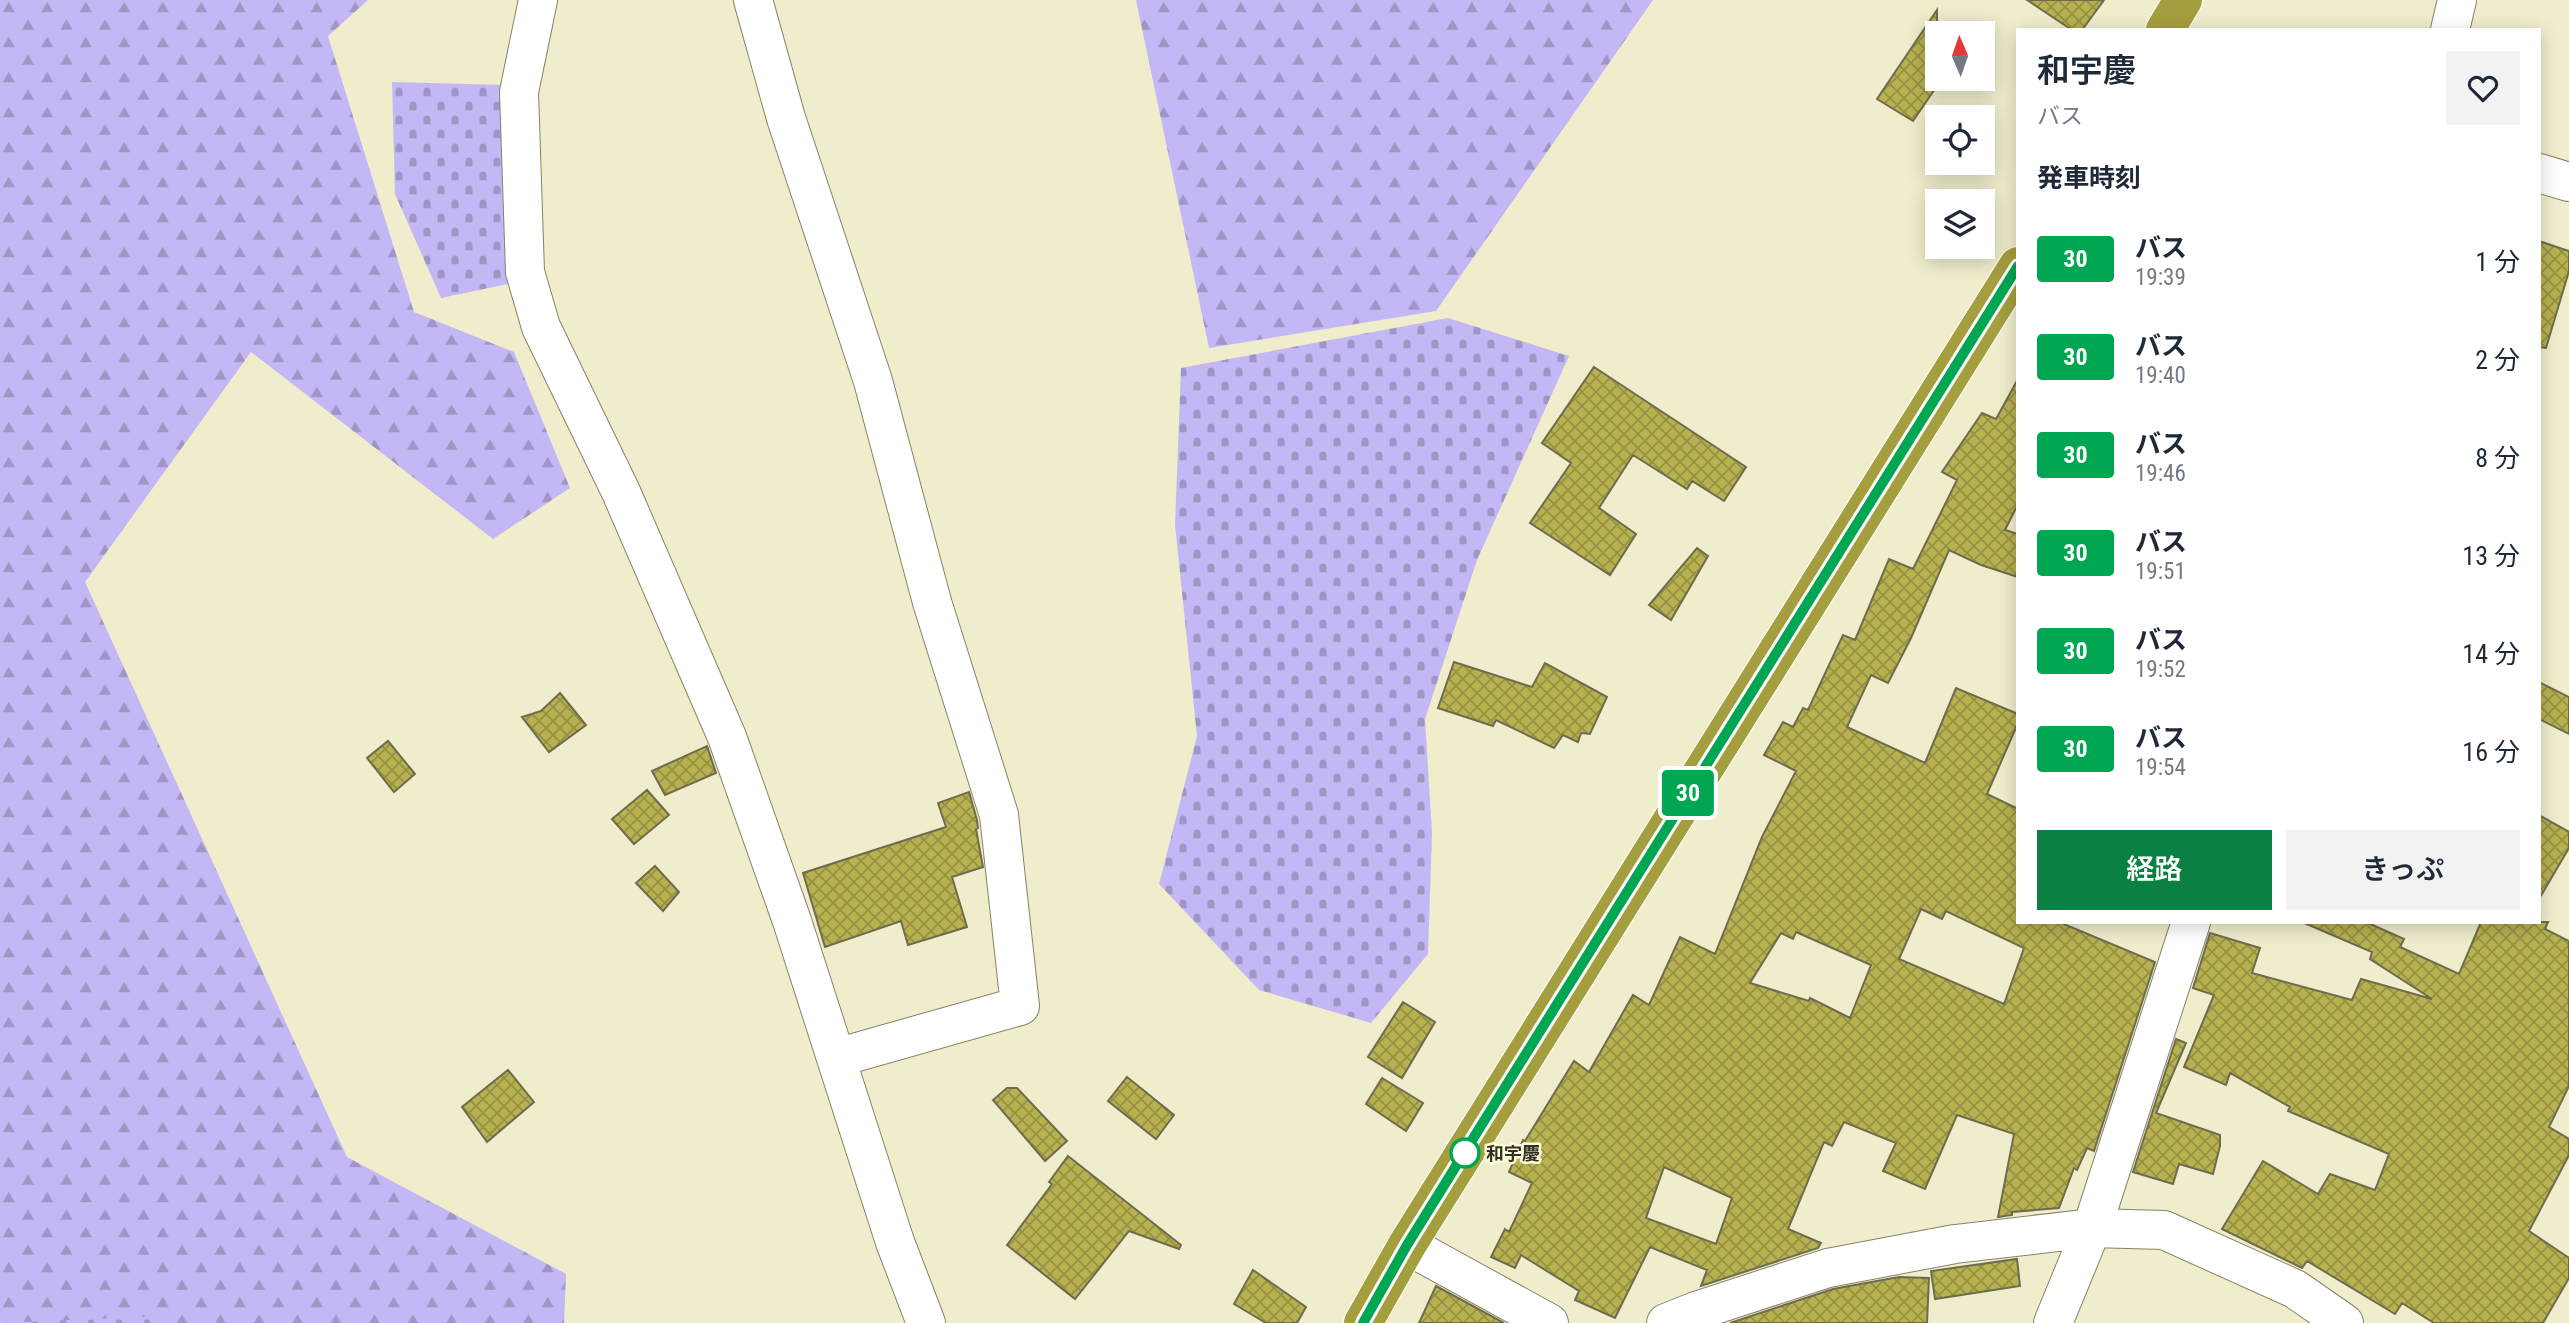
<!DOCTYPE html>
<html lang="ja">
<meta charset="utf-8">
<style>
body{margin:0;font-family:"Roboto Condensed","Noto Sans JP",sans-serif;background:#f2f2f3;color:#1f2937;height:100vh;display:flex;flex-direction:column;font-size:26px;white-space:nowrap}
*{box-sizing:border-box;margin:0}
p{font-size:23px;color:#747a83}
.icon{flex:none;width:38px;height:38px;fill:none;stroke:currentColor;stroke-width:2;stroke-linecap:round;stroke-linejoin:round}
.map{position:relative;flex:1;overflow:hidden}
.sheet{position:absolute;left:2016px;top:28px;width:525px;height:896px;display:flex;flex-direction:column;background:#fff;border-radius:0px;box-shadow:0 4px 18px #0003}
.sheet>*{flex:none}
.badge{padding:0 14px;border-radius:5px;font-size:24px;line-height:46px}
.needle{width:46px;rotate:358deg}
.tools{position:absolute;left:1925px;top:21px;display:grid;gap:14px}
.tools a{display:grid;place-items:center;width:70px;height:70px;border-radius:0px;background:#fff;box-shadow:0 4px 18px #0003;font-size:35px}
.map>.badge{position:absolute;translate:-50% -50%;box-shadow:0 0 0 4px #fff}
h2{padding:0 21px;font-size:26px;line-height:63px}
.round{display:grid;place-items:center;flex:none;width:74px;height:74px;border-radius:0px;background:#f2f2f3}
.summary{display:flex;align-items:center;justify-content:space-between;height:119px;padding:0 21px}
h1{font-size:33px;font-weight:600;line-height:52px}
.primary-button{display:flex;gap:14px;margin-top:auto;padding:14px 21px}
.primary-button a{flex:1;height:80px;border-radius:0px;background:#0b8043;color:#fff;font-size:28px;font-weight:600;line-height:80px;text-align:center}
.primary-button a+a{background:#f2f2f3;color:#1f2937}
ul{padding:0;list-style:none}
li{display:flex;align-items:center;gap:21px;height:98px;padding:0 21px}
li div{flex:1}
li b{display:block;font-size:26px}
li em{font-style:normal}
li .badge{min-width:77px;font-weight:700;text-align:center}
.map>svg:first-child{display:block}
.forest{fill:url(#forest-firs)}
.cemetery{fill:url(#cemetery-stones)}
.building{fill:url(#building-cross-hatch);stroke:#6e6c4e;stroke-width:2;fill-rule:evenodd}
.lines{fill:none;stroke-linecap:round;stroke-linejoin:round}
.minor-casing{stroke:#858465;stroke-width:40}
.highway-casing{stroke:#fff;stroke-width:40}
.minor{stroke:#fff;stroke-width:38}
.highway{stroke:#a59e3e;stroke-width:38}
.line-casing{stroke:#fff;stroke-width:16}
.line{stroke:#00a651;stroke-width:10}
.stop-dot{fill:#fff;stroke:#00a651;stroke-width:3.5}
.labels{text-anchor:middle;dominant-baseline:central;stroke-width:5;stroke-linejoin:round;paint-order:stroke}
.stop-label{font-size:18px;font-weight:bold;fill:#323124;stroke:#fcfbd9;text-anchor:start}
</style>
<div class="map">
<svg width="2569" height="1323" viewBox="0 0 2569 1323">
<defs>
<pattern id="forest-firs" width="22" height="20" patternUnits="userSpaceOnUse" patternTransform="scale(1.75)"><rect width="22" height="20" fill="#c3b8f5"/><path d="M5 1l3.5 6h-7zM16 11l3.5 6h-7z" fill="#9f96c6"/></pattern>
<pattern id="cemetery-stones" width="16" height="16" patternUnits="userSpaceOnUse" patternTransform="scale(1.75)"><rect width="16" height="16" fill="#c3b8f5"/><path d="M2 7V4a2 2 0 0 1 4 0v3zM10 15v-3a2 2 0 0 1 4 0v3z" fill="#9f96c6"/></pattern>
<pattern id="building-cross-hatch" width="8" height="8" patternUnits="userSpaceOnUse" patternTransform="scale(1.75)"><rect width="8" height="8" fill="#b8b150"/><path d="M0 0l8 8M0 8l8-8" fill="none" stroke="#969142"/></pattern>
</defs>
<rect width="100%" height="100%" fill="#efedcc"/>
<path class="forest" d="M0,0H368L328,36L414,312L514,352L570,488L493,539L251,352L85,582L347,1157L566,1274L564,1323H0Z
M1136,0H1653L1436,311L1209,348Z"/>
<path class="cemetery" d="M392,82L506,85L517,282L441,298L395,194Z
M1448,318L1569,356L1477,560L1425,719L1432,833L1428,954L1371,1023L1259,990L1159,884L1197,736L1175,525L1181,368Z
M165,1316L169,1323H0Z"/>
<path class="building" d="M2027,0H2104L2082,30H2072Z
M1937,10V86L1913,121L1877,99Z
M2539,241L2569,251V271L2546,348L2539,347Z
M1594,367L1746,467L1724,501L1692,481L1687,489L1633,455L1599,508L1636,534L1610,575L1530,523L1571,463L1542,443Z
M2018,379V504L2005,530L2018,534V577L1981,565L1949,550L1911,638L1888,683L1871,675L1847,727L1925,763L1956,688L2018,714V723L1987,794L2018,809V922H2059L2155,962L2094,1151L2087,1148L2077,1170L2074,1168L2059,1208L2012,1212V1215L1998,1217L2014,1134L1957,1115L1925,1189L1883,1171L1896,1143L1844,1122L1832,1146L1824,1142L1788,1229L1821,1243L1818,1248L1701,1286L1707,1270L1650,1247L1615,1318L1575,1300L1579,1291L1521,1255L1515,1268L1491,1257L1505,1229L1509,1232L1532,1183L1509,1172L1523,1140L1525,1141L1574,1061L1589,1072L1633,995L1649,1005L1680,937L1715,954L1762,837L1796,771L1764,755L1783,722L1793,727L1803,708L1808,710L1843,635L1855,640L1889,559L1913,569L1957,480L1942,472L1982,413L1996,419ZM1921,909L1942,919L1946,911L2024,948L2004,1004L1899,959ZM1796,932L1871,965L1850,1018L1810,998L1809,1001L1750,983L1781,933L1793,939ZM1664,1167L1732,1198L1716,1244L1646,1218Z
M1697,548L1708,556L1671,620L1649,605Z
M1454,662L1532,687L1545,663L1607,697L1590,734L1581,733L1578,742L1563,735L1554,748L1496,720L1493,726L1438,708Z
M2539,682L2569,697V734L2539,719Z
M560,693L586,725L549,752L522,717L541,711Z
M388,741L415,774L394,792L367,758Z
M707,746L716,773L665,795L652,771Z
M647,790L669,815L634,844L612,819Z
M969,792L977,820L978,828L976,829L983,867L952,877L967,927L908,945L901,921L825,947L803,873L946,827L938,803Z
M2539,815L2569,832V848L2539,899Z
M655,866L679,892L663,911L636,883Z
M2302,922H2366L2404,939L2400,947L2459,974L2481,922H2548L2545,929L2569,941V1086L2549,1127L2569,1139V1155L2529,1231L2569,1258V1278L2543,1323H2434L2402,1303L2395,1314L2307,1261L2302,1268L2222,1229L2263,1161L2318,1194L2330,1174L2375,1190L2389,1154L2288,1111L2290,1107L2230,1073L2226,1085L2184,1067L2214,995L2193,988L2210,933L2260,948L2252,973L2352,1000L2361,979L2432,999L2370,959L2372,952Z
M1403,1002L1435,1022L1402,1078L1368,1057Z
M2176,1039L2186,1043L2156,1113L2220,1135V1146L2213,1174L2179,1164L2173,1184L2133,1172Z
M508,1070L534,1102L487,1142L462,1107Z
M1127,1077L1174,1115L1156,1139L1108,1101Z
M1382,1078L1423,1103L1406,1131L1366,1104Z
M1007,1088H1017L1067,1141L1045,1161L993,1100Z
M1068,1156L1181,1245L1179,1249L1129,1231L1075,1299L1007,1245L1052,1184L1049,1182Z
M2017,1259L2020,1286L1935,1299L1931,1271Z
M1253,1270L1306,1307L1297,1323H1266L1234,1304Z
M1899,1277L1929,1278L1927,1323H1730L1833,1289Z
M1436,1286L1504,1323H1419Z"/>
<g class="lines">
<g class="minor-casing">
<path id="minor" d="M538,0L519,92L525,272L541,327L621,492L727,737L792,921L895,1242L926,1323
M753,0L786,118L873,381L932,602L999,815L1020,1006L836,1058
M2450,30L2457,0
M2539,173L2569,182
M1407,1245L1549,1323
M1666,1323L1696,1311L1828,1268L1955,1244L2092,1228L2164,1230L2295,1289L2344,1323
M2053,1323L2092,1228L2191,922"/>
</g>
<g class="highway-casing">
<path id="highway" d="M2165,30L2183,0
M1363,1323L1407,1245L2018,266"/>
</g>
<use href="#minor" class="minor"/>
<use href="#highway" class="highway"/>
</g>
<g class="lines">
<g class="line-casing">
<path id="line" d="M1363,1323L1407,1245L1479,1129L2018,266"/>
</g>
<use href="#line" class="line"/>
</g>
<circle class="stop-dot" cx="1465" cy="1153" r="14"/>
<g class="labels">
<g class="stop-label">
<text x="1486" y="1153">和宇慶</text>
</g>
</g>
</svg>
<div class="tools">
<a><svg class="needle" viewBox="-14 -14 28 28"><path d="M0-13l5 13h-10z" fill="#e53935"/><path d="M0 13l5-13h-10z" fill="#747a83"/></svg></a>
<a><svg class="icon" aria-label="locate" viewBox="0 0 24 24"><circle cx="12" cy="12" r="6"/><path d="M12 2v4M12 18v4M2 12h4M18 12h4"/></svg></a>
<a><svg class="icon" aria-label="layers" viewBox="0 0 24 24"><path d="M12 4l9 5-9 5-9-5zM3 14l9 5 9-5"/></svg></a>
</div>
<b class="badge" style="left:1688px;top:793px;background:#00a651;color:#fff">30</b>
<section class="sheet">
<div class="summary"><div><h1>和宇慶</h1><p>バス</p></div><a class="round"><svg class="icon" aria-label="heart" viewBox="0 0 24 24"><path d="M12 20l-8-8c-3-5 5-10 8-4 3-6 11-1 8 4z"/></svg></a></div>
<h2>発車時刻</h2>
<ul>
<li><span class="badge" style="background:#00a651;color:#fff">30</span><div><b>バス</b><p>19:39</p></div><em>1 分</em></li>
<li><span class="badge" style="background:#00a651;color:#fff">30</span><div><b>バス</b><p>19:40</p></div><em>2 分</em></li>
<li><span class="badge" style="background:#00a651;color:#fff">30</span><div><b>バス</b><p>19:46</p></div><em>8 分</em></li>
<li><span class="badge" style="background:#00a651;color:#fff">30</span><div><b>バス</b><p>19:51</p></div><em>13 分</em></li>
<li><span class="badge" style="background:#00a651;color:#fff">30</span><div><b>バス</b><p>19:52</p></div><em>14 分</em></li>
<li><span class="badge" style="background:#00a651;color:#fff">30</span><div><b>バス</b><p>19:54</p></div><em>16 分</em></li>
</ul>
<div class="primary-button"><a>経路</a><a>きっぷ</a></div>
</section>
</div>
